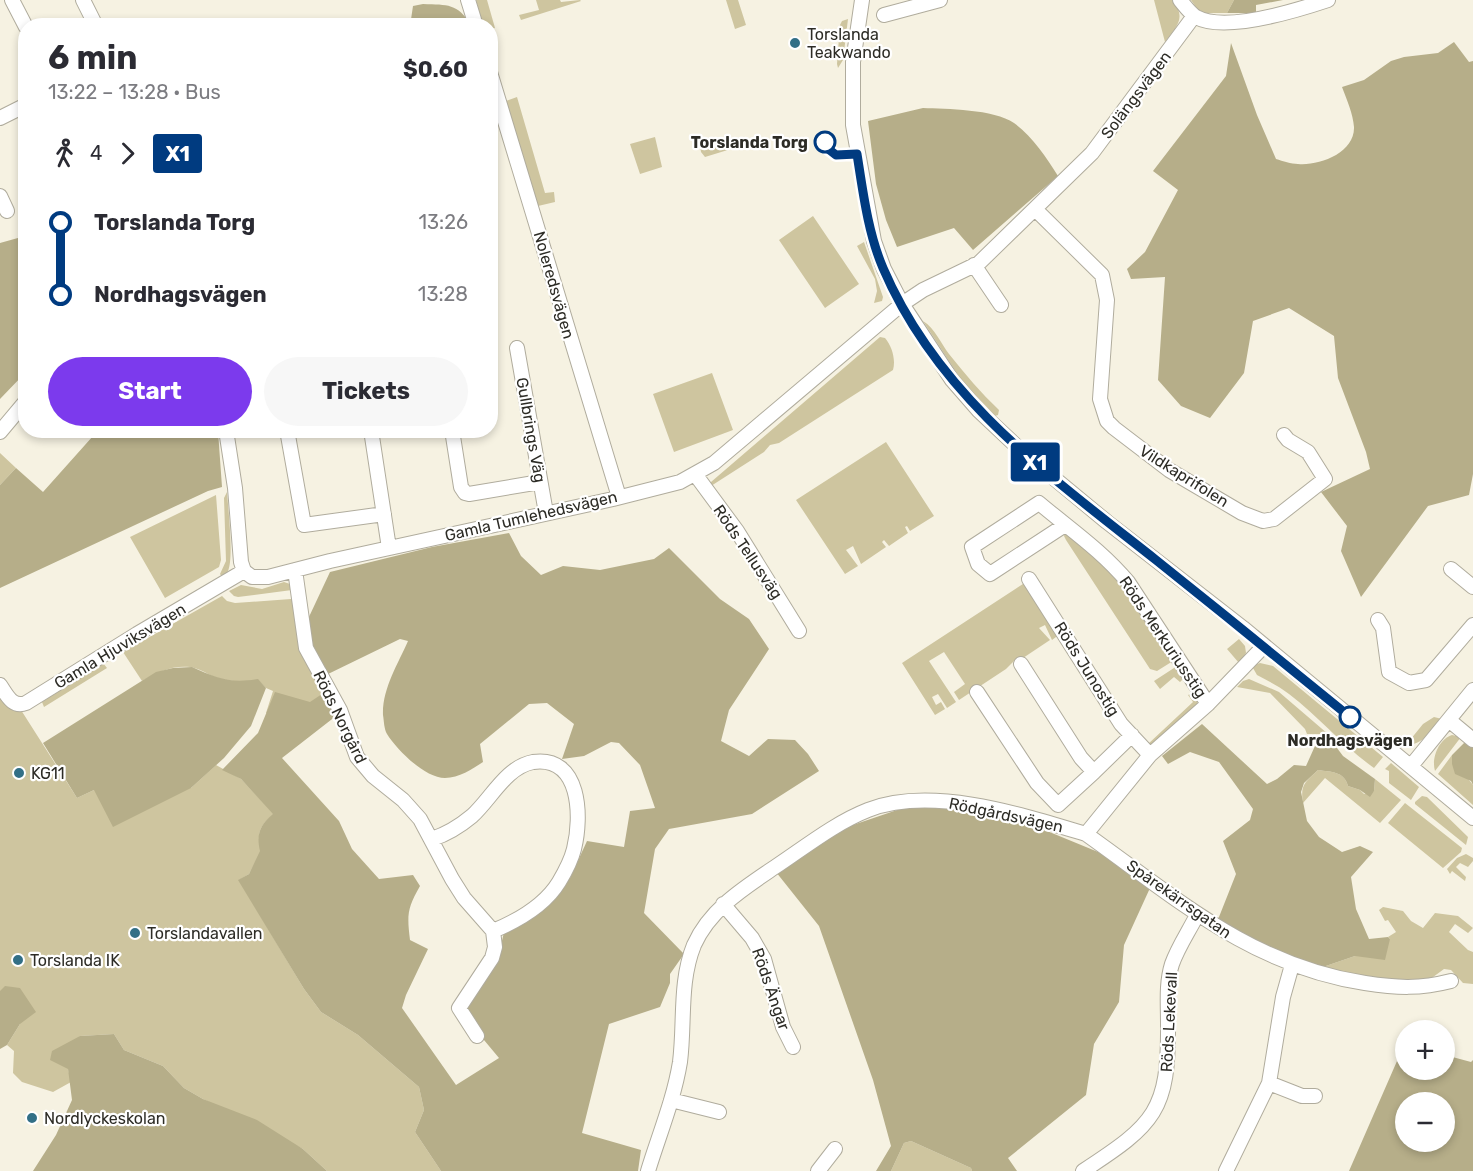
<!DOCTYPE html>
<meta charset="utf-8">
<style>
body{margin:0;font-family:Rubik,sans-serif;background:#f7f7f7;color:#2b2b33;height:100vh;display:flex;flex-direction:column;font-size:22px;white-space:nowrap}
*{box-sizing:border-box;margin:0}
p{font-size:20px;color:#7c7c81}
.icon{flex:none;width:33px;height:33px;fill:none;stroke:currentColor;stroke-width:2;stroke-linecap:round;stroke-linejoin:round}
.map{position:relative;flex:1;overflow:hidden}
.sheet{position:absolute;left:18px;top:18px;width:480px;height:420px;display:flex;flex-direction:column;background:#fff;border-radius:24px;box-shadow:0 3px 9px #0003}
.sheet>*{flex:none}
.badge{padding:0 12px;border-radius:4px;font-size:21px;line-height:39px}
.buttons{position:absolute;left:1395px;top:1020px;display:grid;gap:12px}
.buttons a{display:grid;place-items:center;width:60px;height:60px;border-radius:50%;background:#fff;box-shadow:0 3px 9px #0003;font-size:30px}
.map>.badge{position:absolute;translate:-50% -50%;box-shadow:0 0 0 3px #fff}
.legs{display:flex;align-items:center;gap:9px;height:66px;padding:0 30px;font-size:20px}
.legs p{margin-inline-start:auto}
.overview{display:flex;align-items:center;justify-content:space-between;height:102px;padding:0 30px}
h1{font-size:33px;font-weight:700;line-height:45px}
.primary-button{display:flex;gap:12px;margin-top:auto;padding:12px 30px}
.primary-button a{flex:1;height:69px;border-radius:36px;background:#7c3aed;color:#fff;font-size:24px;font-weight:700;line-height:69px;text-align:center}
.primary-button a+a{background:#f7f7f7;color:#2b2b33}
ul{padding:0 30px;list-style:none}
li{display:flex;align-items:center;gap:21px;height:72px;font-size:22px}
li i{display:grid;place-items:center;width:9px;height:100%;margin:0 8px;background:currentColor}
li i::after{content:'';width:15px;height:15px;margin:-8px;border:4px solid;border-radius:50%;background:#fff}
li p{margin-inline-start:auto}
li:first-child i{background:linear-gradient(#0000 50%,currentColor 0)}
li:last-child i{background:linear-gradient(currentColor 50%,#0000 0)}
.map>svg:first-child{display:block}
.green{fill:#cec59f}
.forest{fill:#b6ae89;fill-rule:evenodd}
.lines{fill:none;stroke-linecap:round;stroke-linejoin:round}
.minor-casing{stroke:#b0ac9d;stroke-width:16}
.minor{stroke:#fff;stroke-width:14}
.line-1-casing{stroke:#fff;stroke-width:14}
.line-1{stroke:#003b80;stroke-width:9}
.poi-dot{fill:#326f86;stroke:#fff;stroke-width:2}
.stop-1-dot{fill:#fff;stroke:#003b80;stroke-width:3}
.labels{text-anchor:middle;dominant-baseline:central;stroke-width:4.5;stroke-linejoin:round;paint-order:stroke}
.poi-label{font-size:16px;fill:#2d2c26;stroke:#fff;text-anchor:start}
.street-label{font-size:16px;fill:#2d2c26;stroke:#fff}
.stop-label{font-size:16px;font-weight:bold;fill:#2d2c26;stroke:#fff;text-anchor:end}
</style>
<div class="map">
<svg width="1473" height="1171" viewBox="0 0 1473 1171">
<rect width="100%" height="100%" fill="#f6f2e2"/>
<path class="green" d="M476,0H487L495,28L491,29L490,26L483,25Z
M536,0H560L561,2L580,0L581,1L521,20L519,15L539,10Z
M726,0H738L746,25L735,29Z
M1154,0H1172C1187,18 1177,26 1165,42Z
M1191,0H1234L1227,13H1200Z
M848,19L843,60L838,68L837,64L840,25L842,21Z
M517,97L545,193L554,192L555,202L538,206L536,204L506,101Z
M655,137L662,167L640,174L630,144Z
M699,139L730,145L731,149L705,157L701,152Z
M813,216L859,284L825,308L779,240Z
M864,242L883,297L882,301L874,303L877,291L875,279L857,246Z
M923,321C935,328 941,344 949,354C965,374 981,393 999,410L998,415L995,416L964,384Z
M880,337L885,338C892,346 896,360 893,370L779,443L770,445L764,452L711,486V482Z
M712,373L733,430L674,452L653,394Z
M886,442L934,516L910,531L907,526L905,527L908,533L889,546L884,540L882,542L886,547L861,564L853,546L846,550L858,566L845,574L796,500Z
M0,453L16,468L0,485Z
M227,492C228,507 234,558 228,571C227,574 225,575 222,577L220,574L226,561L224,498Z
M216,495L221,560L219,567L165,598L130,537Z
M1065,532L1111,569L1173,661L1157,671L1150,669L1066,540L1064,536Z
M284,582L290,584L292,590L238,597L234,596L229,591L241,585L262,589Z
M1026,582L1060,634L1052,640L1045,625L1039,628L1050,640L1020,660L1014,661L1006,669L959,700L954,692L965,684L944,652L929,661L956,702L947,708L938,694L932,697L936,705L941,702L945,709L935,715L902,663Z
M222,596L227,601L235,603L291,599L293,596L299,648L315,679L329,700L279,712L266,713L273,691L266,688L258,680C241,682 228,682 212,676C206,673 198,668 190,667C173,665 157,672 142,681L123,652Z
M1239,639L1245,646L1246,653L1239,663L1227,649Z
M103,663L107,668L44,707L42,702Z
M1260,663L1273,666L1383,757L1374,768C1343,746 1319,717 1289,694C1279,686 1268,681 1257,675L1253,668L1255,665Z
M1174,668H1178L1183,679L1180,682L1174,677L1160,689L1154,681Z
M0,677L77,798L94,790L191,788L216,765L241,779L274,814C260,825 256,833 261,851L249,874L239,880L304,989L321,1012L358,1035L419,1087L424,1110L415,1132L441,1171H327L303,1149L203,1099L184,1088L163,1066L124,1050L114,1034L80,1036L68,1069L71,1082L53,1092L22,1082L13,1073L14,1051L7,1045L20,1024L0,991Z
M1249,679L1279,692L1328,734H1307L1305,729L1270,693L1237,687L1243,681Z
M1193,693L1198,700L1197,704L1154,744L1147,745L1193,702L1188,695Z
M1434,717L1442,719C1432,731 1422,745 1406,745L1423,724Z
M1452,735L1461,737L1435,771C1431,758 1439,739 1452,735Z
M1452,755C1454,768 1466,775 1473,785V805L1438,774Z
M1391,763L1419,787L1411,800L1389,783V771L1385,769Z
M1318,770C1331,772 1344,771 1348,786L1360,790L1364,794L1374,791L1375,779L1401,800L1380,823L1325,778L1303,803C1300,785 1305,782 1318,770Z
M1422,796L1427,797L1468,837L1466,845L1415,804V802Z
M1405,803L1462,848L1461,852L1443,868L1388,823Z
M1466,854L1473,858V861L1468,867L1460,863L1456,867L1466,877L1465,881L1452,871L1450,874L1447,869L1457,858Z
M1383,907L1403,911L1411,921L1423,928L1435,913L1458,916L1473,928L1468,933L1455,924L1449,932L1468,950L1473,952V984L1463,983L1451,970L1444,969L1429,980L1390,981L1320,968L1355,956L1390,939L1388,937L1396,932L1388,920L1385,921L1379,910Z
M911,1141L971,1168L972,1171H891L904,1143Z"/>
<path class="forest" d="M1234,0H1283L1256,5V13H1227Z
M423,4C448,5 457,3 471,25L410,26L413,6Z
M1454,42L1469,62L1473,61V474L1469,495L1428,506L1361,597L1341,551L1347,526L1321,492L1370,469L1366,452L1338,378L1334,336L1289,308L1253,321L1244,373L1210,418L1181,406L1158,380L1165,277L1131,279L1127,269L1145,252L1178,190L1153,171L1226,76L1231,43L1257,115L1276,159C1283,161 1291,164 1298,164C1319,166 1355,153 1354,127C1353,114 1347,100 1342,87L1364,80L1391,61L1404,57L1438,53Z
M923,108C946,109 994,109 1014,123C1032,136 1046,157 1058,176L973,250L954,228L897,247L886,220L876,184L868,121Z
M25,236V373L0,399V243Z
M88,431H218L222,487L208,491L0,588V485L16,468L43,492L93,436Z
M509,533L521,556L541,575L563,566L600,570L654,559L669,548L720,599L749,619L769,649L729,710L721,741L749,756L768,739L795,740L808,754L819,771L752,814L669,829L655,849L644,913L684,954L670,974V983L660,1007L609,1024L582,1133L641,1150L638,1171H441L415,1132L424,1110L419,1087L358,1035L321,1012L304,989L238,880L249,874L260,851C256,834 260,825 273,814L241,779L222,770L258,733L275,692L310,702L322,694L336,716L282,758L339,821L352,849L379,879L413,875L420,886C407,909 407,915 410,940L428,949L406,995L402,1008L456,1085L499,1058L479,1034L465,1005L499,954L504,932L541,908L570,878L587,841L624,847L630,811L655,808L640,765L619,743L611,742L584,756L562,759L574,724L547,703L529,704L480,744L483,762C472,769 459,778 445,778C425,778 397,750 387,734C384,729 384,721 383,715C382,689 398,664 408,641L400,639L326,675L310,640L308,619L330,572L432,547Z
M192,667C217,678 230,684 258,679L266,688L251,726L224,758L191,788L113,827L94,790L77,798L43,743L156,672L173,668Z
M1202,724L1267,784L1277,779L1294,765L1306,766L1319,737L1328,736L1343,756L1375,779L1374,791L1370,797L1360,790L1348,786C1344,771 1331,772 1318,770L1304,783L1301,792L1307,821L1319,837L1342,852L1360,846L1373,852L1351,877L1356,909L1369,939L1388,937L1390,939L1385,960L1355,956L1320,968L1277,954L1217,922L1236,874L1223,841L1250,820L1253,809L1219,762L1190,752L1168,764L1162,756Z
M1466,741L1473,748V785L1471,781L1455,774L1452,764V755Z
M906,807L964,809L1030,824L1103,854L1150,888L1124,945L1119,1002L1094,1044L1086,1095L1008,1158L1017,1171H972L971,1168L911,1141L904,1143L891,1171H876L891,1146L873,1080L819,926L776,872L847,827Z
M5,986L20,988L36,1012L20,1024L7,1045L0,1049V991Z
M114,1034L124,1050L163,1066L184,1088L203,1099L257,1120L303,1149L327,1171H33L56,1135L72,1100L68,1069L50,1060L52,1051L80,1036Z
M1404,1045L1405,1046L1406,1070H1444L1445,1055L1471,1062L1473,1060V1171H1349ZM1406,1102H1444V1142H1406Z"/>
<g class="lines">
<g class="minor-casing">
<path id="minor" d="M12,0L26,27
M83,0L96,26
M468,0L476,26
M862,0L853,62V125L874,241L884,269L902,304L952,380L979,411L1026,455L1107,522L1243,628L1473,818
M1180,0C1184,5 1190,13 1196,17C1225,33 1298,10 1328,0
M884,15L940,0
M490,72L619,497
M0,118L26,105
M0,196L7,211
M1035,209L1102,275L1107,300L1100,399L1107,421L1114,428L1169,470L1242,513L1263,521L1274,519L1325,479L1308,452L1288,440L1284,435
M974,265L1001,305
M517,348L546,513
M226,430L235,488L241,562L244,571L252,577H268L330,561L613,499L680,482L714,463L902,304L923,290L979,263L1092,153L1194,16
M287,430L304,525L384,514
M371,430L389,548
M452,430L461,487L465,493L469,494L540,482
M0,432L26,401
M695,474L737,531L799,631
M1065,525L990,574L978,564L972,547L1039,503C1071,530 1101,550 1128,582L1208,704
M1451,569L1473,587
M295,570L306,648L340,710L357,757L373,776L403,800L420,819L452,879L464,898L493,931L495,947L492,958L459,1008L477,1036
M1029,579L1121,724L1150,755
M1378,620L1383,628L1389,672L1409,683L1426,680L1473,625
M1021,664L1081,758L1094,772L1132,735
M0,685C7,695 12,708 26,703L137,634L244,571
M977,692L1037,783L1058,805L1094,772
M1450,721L1473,740
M1411,766L1473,690
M1086,834C1176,898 1252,966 1365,983C1397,988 1420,989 1451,981
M432,839C447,834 460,826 472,816C491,799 506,767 533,762C581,755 582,817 574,849C571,861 565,872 559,882C545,905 517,921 493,931
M723,904L752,938L764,959L783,1027L793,1047
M1269,1083L1302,1096H1315
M671,1100L719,1112
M648,1171C659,1135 674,1099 680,1062C685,1023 679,982 694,945C710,909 744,888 775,867C805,847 835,823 868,810C931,785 1023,815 1086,834L1150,755L1208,704L1264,646
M818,1171L835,1149
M1083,1171C1155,1124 1169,1111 1168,1023C1168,1004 1166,983 1172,964C1178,947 1189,931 1197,915
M1226,1171L1269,1083L1283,997L1292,965"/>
</g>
<use href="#minor" class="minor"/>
</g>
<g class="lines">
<g class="line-1-casing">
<path id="line-1" d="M825,142L827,148L836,155L857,154C863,192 868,233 883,268C938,397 1050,476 1156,560C1221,612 1285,664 1350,717"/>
</g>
<use href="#line-1" class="line-1"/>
</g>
<g class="poi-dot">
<circle cx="795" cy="43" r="6"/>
<circle cx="19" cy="773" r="6"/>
<circle cx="135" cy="933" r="6"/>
<circle cx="18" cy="960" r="6"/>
<circle cx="32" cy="1118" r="6"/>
</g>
<g class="stop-1-dot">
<circle cx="825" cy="142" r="10"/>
<circle cx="1350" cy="717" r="10"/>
</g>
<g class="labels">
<g class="poi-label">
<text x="807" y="34">Torslanda<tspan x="807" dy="18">Teakwando</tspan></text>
<text x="31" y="773">KG11</text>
<text x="147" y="933">Torslandavallen</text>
<text x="30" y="960">Torslanda IK</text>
<text x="44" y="1118">Nordlyckeskolan</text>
</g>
<g class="street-label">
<text transform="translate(1136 95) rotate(-53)">Solängsvägen</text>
<text transform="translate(554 285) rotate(74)">Noleredsvägen</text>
<text transform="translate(531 430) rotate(80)">Gullbrings Väg</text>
<text transform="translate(1184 476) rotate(32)">Vildkaprifolen</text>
<text transform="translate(531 516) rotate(-13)">Gamla Tumlehedsvägen</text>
<text transform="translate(748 552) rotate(56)">Röds Tellusväg</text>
<text transform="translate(1163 637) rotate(56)">Röds Merkuriusstig</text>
<text transform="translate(120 646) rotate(-31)">Gamla Hjuviksvägen</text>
<text transform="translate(1087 669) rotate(58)">Röds Junostig</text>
<text transform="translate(340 717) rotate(64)">Röds Norgård</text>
<text transform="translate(1006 815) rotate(12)">Rödgårdsvägen</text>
<text transform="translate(1179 899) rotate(35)">Spårekärrsgatan</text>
<text transform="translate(771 989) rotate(71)">Röds Ängar</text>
<text transform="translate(1169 1022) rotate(-87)">Röds Lekevall</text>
</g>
<g class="stop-label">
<text x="808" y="142">Torslanda Torg</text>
<text x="1350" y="740" text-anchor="middle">Nordhagsvägen</text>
</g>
</g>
</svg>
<div class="buttons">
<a>+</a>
<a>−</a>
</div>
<b class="badge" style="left:1035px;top:462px;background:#003b80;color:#fff">X1</b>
<section class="sheet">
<div class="overview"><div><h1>6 min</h1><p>13:22 – 13:28 · Bus</p></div><b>$0.60</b></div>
<div class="legs"><svg class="icon" aria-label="walk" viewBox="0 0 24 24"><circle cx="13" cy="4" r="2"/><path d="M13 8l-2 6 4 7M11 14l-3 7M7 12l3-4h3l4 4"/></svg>4<svg class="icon" aria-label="forward" viewBox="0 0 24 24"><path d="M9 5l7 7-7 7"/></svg><b class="badge" style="background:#003b80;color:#fff">X1</b></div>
<ul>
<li><i style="color:#003b80"></i><b>Torslanda Torg</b><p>13:26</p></li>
<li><i style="color:#003b80"></i><b>Nordhagsvägen</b><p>13:28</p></li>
</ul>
<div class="primary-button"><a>Start</a><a>Tickets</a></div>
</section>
</div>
